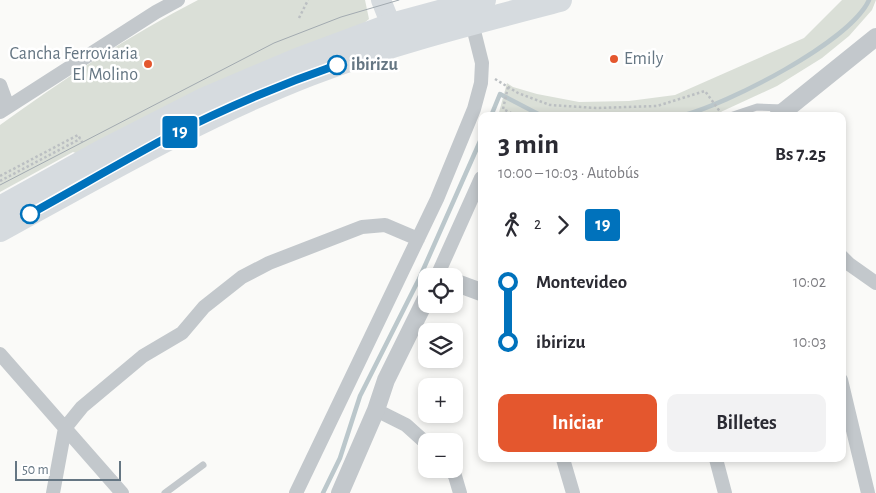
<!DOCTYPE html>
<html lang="es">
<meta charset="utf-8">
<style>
body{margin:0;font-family:"Alegreya Sans",sans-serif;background:#f2f2f3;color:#2b2b33;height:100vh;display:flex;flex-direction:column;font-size:19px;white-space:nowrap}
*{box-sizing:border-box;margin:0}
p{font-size:16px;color:#7c7c81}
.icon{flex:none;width:28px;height:28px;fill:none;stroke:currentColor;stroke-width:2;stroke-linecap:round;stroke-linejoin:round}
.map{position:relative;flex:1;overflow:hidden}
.panel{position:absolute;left:478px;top:112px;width:368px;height:350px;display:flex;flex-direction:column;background:#fff;border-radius:10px;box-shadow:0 2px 8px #0003}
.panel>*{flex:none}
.badge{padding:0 10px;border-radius:4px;font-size:18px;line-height:32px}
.fabs{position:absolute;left:418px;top:268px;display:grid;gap:10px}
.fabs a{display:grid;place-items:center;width:45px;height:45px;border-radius:10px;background:#fff;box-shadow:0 2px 8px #0003;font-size:25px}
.scale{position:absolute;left:15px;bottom:12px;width:106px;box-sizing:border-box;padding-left:5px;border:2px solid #657683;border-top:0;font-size:14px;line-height:18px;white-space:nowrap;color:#657683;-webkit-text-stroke:4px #fff;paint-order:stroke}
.map>.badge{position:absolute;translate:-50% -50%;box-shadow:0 0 0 2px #fff}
.legs{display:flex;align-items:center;gap:8px;height:55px;padding:0 20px;font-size:16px}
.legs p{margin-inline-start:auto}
.overview{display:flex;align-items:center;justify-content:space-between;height:85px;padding:0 20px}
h1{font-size:28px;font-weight:600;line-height:38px}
.button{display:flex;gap:10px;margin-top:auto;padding:10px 20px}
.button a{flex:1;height:58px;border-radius:10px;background:#e4572e;color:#fff;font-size:20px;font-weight:600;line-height:58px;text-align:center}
.button a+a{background:#f2f2f3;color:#2b2b33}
ul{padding:0 20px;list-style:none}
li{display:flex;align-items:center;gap:18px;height:60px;font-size:19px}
li i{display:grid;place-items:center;width:8px;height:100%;margin:0 6px;background:currentColor}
li i::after{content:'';width:12px;height:12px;margin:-6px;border:4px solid;border-radius:50%;background:#fff}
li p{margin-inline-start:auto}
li:first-child i{background:linear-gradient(#0000 50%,currentColor 0)}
li:last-child i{background:linear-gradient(currentColor 50%,#0000 0)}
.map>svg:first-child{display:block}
.green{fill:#dadfd7}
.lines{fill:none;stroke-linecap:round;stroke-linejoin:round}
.stream{stroke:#bbc7cb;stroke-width:4.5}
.path{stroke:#bbbfc2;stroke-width:2.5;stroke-dasharray:2.5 2.5;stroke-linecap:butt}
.service{stroke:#c3c8cc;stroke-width:7}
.minor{stroke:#c3c8cc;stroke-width:14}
.tertiary{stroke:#c3c8cc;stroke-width:18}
.secondary{stroke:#d6dbdf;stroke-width:20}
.trunk{stroke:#d6dbdf;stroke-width:24}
.tram{stroke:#a2aab0;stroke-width:1}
.line-1-casing{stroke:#fff;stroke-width:11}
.line-1{stroke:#0072bc;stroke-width:8}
.poi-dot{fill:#e4572e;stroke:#fff;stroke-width:2}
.stop-1-dot{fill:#fff;stroke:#0072bc;stroke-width:2.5}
.labels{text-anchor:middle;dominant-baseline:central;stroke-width:5;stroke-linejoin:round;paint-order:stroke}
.poi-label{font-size:18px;fill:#657683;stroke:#fff;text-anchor:end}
.stop-label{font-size:18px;font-weight:bold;fill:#657683;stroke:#fff;text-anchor:start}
</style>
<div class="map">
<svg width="876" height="493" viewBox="0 0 876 493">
<rect width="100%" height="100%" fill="#fafaf8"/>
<path class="green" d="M198,0H365L369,19L363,24L81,155L73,152L0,192V125C62,80 130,35 198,0Z
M842,0H876L872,10L849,36L822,58L777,86L712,116H498L507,83L513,87L537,94L579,102L629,101L675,95L804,38Z"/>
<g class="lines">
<path class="stream" d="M491,116L500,94L542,116
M681,116C726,105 850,42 869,0
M323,493L340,458L360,396L419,279L481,139"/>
<path class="path" d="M299,18L308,0
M495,79L518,93L550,105L597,108L657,106L705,91L721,113
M508,87L503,109L517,116
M0,176L78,135L82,142
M0,181L80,139"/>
<path class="service" d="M730,116L757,107L783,108
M165,493L203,465"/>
<path class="minor" d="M0,85L8,107
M0,112L156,12L178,0
M841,256L849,264L876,283
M437,276L481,178
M0,354L122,493
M841,380L868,493
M376,410L406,425L426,443
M563,459L573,493
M716,459L725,493
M450,469L455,476L460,493
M53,493L65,428L82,407L143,356L182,333L204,307L242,277L269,263L362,227L385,225L418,239
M296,493L437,199L474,109L481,83L482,63L472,23"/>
<path class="tertiary" d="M778,116L876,37
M437,276H438
M454,282L481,292
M340,493L376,410L386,380L426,299"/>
<path class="secondary" d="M381,0L391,25"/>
<path class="trunk" d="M0,208L101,152L205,99L297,60L391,25L484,0
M0,230C102,174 202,116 310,74C392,43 476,22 560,0"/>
<path class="tram" d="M0,185L274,43L341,17L399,0"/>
</g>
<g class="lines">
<g class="line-1-casing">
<path id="line-1" d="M30,214C75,189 120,163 166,138C221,110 279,85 337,65"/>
</g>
<use href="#line-1" class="line-1"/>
</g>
<g class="poi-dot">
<circle cx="614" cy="59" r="5"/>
<circle cx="148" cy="64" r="5"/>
</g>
<g class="stop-1-dot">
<circle cx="337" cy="65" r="9"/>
<circle cx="30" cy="214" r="9"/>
</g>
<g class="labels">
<g class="poi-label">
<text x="138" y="54">Cancha Ferroviaria<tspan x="138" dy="21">El Molino</tspan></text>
<text x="624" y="59" text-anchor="start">Emily</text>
</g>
<g class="stop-label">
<text x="351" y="65">ibirizu</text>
</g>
</g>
</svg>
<div class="fabs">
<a><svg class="icon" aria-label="locate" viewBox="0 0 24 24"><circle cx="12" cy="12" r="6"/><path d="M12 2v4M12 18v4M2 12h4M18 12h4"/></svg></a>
<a><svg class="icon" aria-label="layers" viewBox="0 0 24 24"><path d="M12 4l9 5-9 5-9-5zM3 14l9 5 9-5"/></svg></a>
<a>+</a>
<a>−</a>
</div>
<div class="scale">50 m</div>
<b class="badge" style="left:180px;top:132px;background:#0072bc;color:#fff">19</b>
<section class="panel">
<div class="overview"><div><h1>3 min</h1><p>10:00 – 10:03 · Autobús</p></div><b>Bs 7.25</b></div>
<div class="legs"><svg class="icon" aria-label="walk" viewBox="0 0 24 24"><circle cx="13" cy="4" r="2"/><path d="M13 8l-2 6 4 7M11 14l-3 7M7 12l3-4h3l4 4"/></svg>2<svg class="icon" aria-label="forward" viewBox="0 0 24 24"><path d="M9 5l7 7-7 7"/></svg><b class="badge" style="background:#0072bc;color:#fff">19</b></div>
<ul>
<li><i style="color:#0072bc"></i><b>Montevideo</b><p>10:02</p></li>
<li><i style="color:#0072bc"></i><b>ibirizu</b><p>10:03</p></li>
</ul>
<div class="button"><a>Iniciar</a><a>Billetes</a></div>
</section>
</div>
